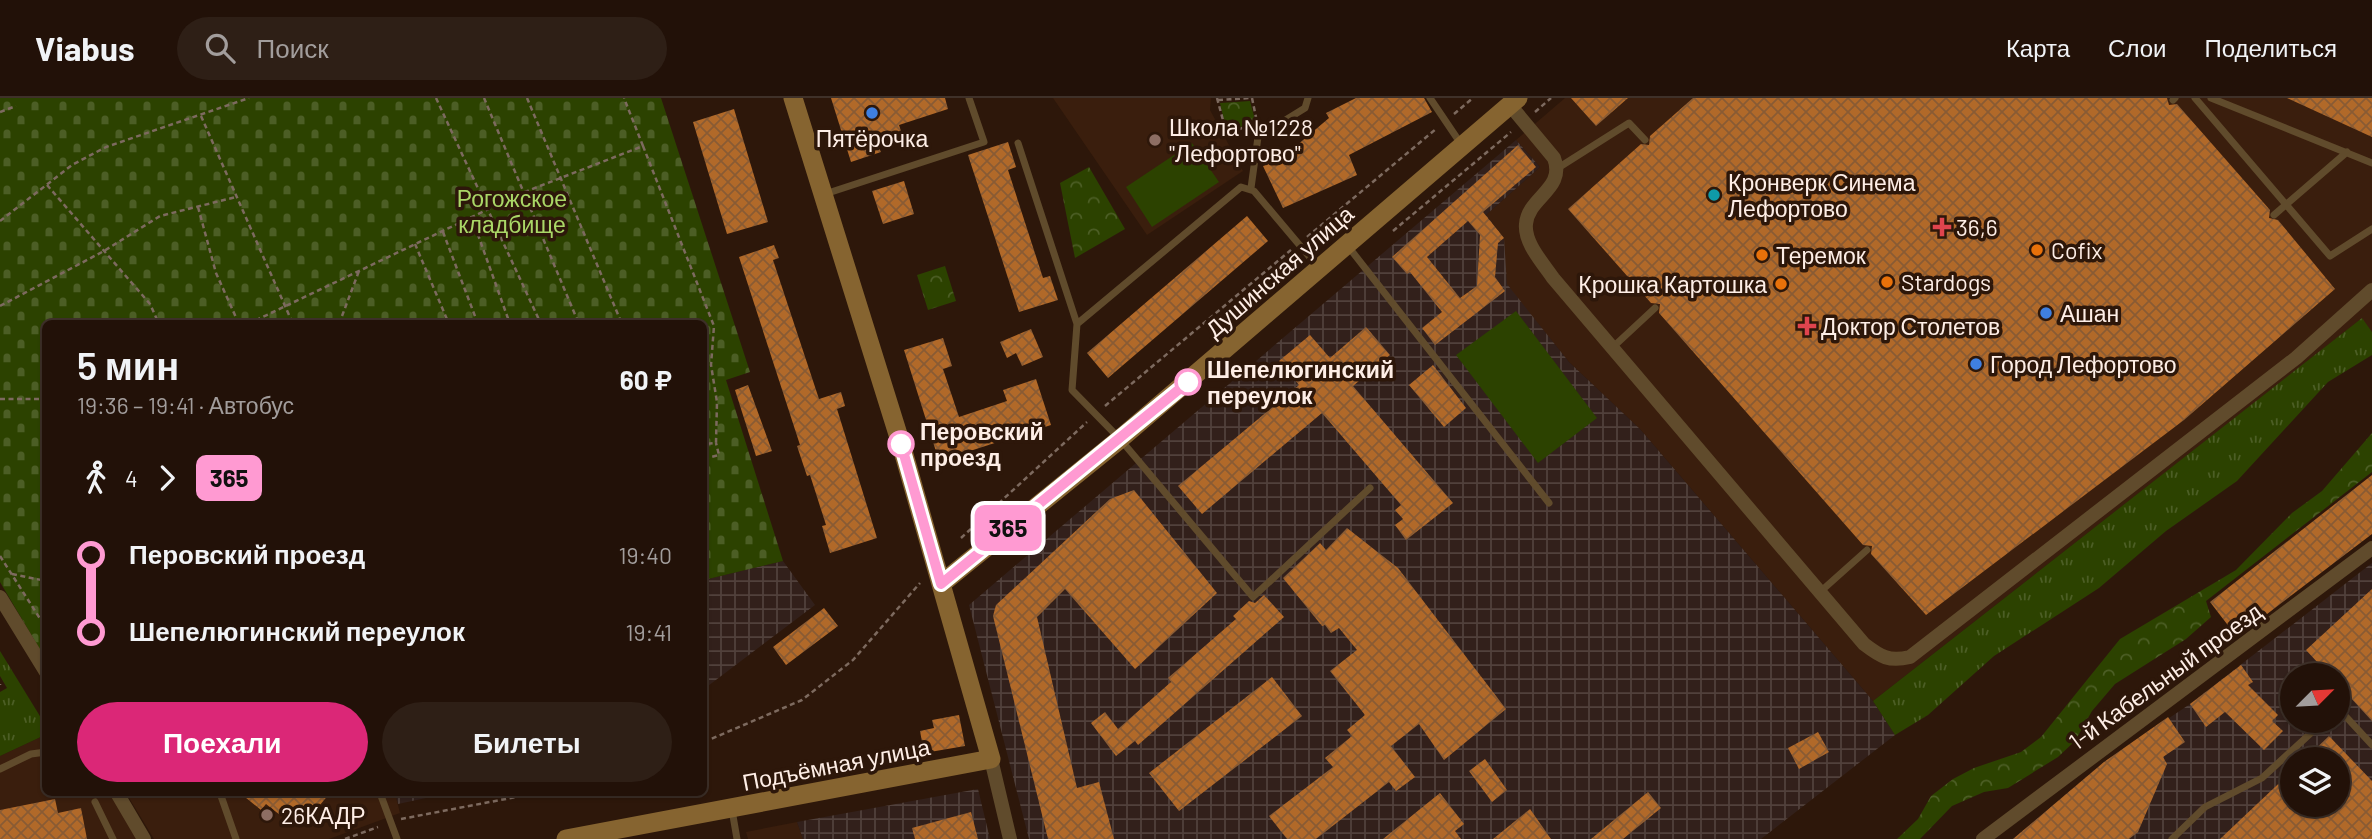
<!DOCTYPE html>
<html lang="ru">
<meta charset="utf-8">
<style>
body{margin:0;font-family:Barlow,sans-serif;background:#2e1f16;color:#f1f3f6;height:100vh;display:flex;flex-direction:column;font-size:26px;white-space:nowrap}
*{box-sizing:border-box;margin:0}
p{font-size:23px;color:#a29d9c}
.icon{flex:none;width:38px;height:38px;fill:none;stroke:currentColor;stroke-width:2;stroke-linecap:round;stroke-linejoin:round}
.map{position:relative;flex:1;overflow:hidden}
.side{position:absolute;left:42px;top:222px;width:665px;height:476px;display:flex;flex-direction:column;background:#221108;border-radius:10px;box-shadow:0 2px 5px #0004,0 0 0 2px #3f3129}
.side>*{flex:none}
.badge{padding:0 14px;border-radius:10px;font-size:24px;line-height:46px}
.needle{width:46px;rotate:66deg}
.fabs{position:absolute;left:2280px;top:565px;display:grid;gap:14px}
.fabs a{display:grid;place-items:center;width:70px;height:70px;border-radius:50%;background:#221108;box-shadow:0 2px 5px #0004,0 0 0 2px #3f3129;font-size:35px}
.map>.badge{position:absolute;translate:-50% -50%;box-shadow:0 0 0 4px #fff}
.legs{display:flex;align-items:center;gap:10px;height:77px;padding:0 35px;font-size:23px}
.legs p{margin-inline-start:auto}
.head{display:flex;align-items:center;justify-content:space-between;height:119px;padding:0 35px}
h1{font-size:38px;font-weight:600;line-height:52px}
.button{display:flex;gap:14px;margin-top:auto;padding:14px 35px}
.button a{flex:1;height:80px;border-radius:42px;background:#db2777;color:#fff;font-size:28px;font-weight:600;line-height:80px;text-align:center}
.button a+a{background:#2e1f16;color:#f1f3f6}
ul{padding:0 35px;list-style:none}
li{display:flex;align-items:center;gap:24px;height:77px;font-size:26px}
li i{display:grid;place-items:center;width:10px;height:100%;margin:0 9px;background:currentColor}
li i::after{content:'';width:18px;height:18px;margin:-9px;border:5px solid;border-radius:50%;background:#221108}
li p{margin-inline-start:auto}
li:first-child i{background:linear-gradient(#0000 50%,currentColor 0)}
li:last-child i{background:linear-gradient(currentColor 50%,#0000 0)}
header{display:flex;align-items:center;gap:42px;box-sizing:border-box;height:98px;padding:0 35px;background:#221108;border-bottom:2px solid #3f3129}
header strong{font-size:33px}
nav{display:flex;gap:38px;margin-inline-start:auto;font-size:24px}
.search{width:490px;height:63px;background:#2e1f16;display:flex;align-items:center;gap:18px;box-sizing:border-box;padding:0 24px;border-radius:38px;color:#a29d9c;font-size:26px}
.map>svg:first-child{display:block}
.built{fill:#3a1e0d}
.industrial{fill:url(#industrial-grid);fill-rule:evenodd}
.grass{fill:url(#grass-tufts)}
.forest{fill:url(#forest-crowns)}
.cemetery{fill:url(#cemetery-stones)}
.pitch{fill:#2c4200}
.building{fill:url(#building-cross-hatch);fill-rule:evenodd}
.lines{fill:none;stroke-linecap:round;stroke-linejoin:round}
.path{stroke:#7d6a5f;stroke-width:2.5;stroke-dasharray:5 3.5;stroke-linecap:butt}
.lane{stroke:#604b2c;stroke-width:7}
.street{stroke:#604b2c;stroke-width:14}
.secondary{stroke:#866430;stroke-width:19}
.line-1-casing{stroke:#fff;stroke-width:16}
.line-1{stroke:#ff9ad2;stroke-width:10}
.shop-dot{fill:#3f7fe0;stroke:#2d170a;stroke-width:2.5}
.education-dot{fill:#8d6e63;stroke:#2d170a;stroke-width:2.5}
.culture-dot{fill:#0f9aa8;stroke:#2d170a;stroke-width:2.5}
.health-dot{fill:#e0444e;stroke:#2d170a;stroke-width:2.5}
.food-dot{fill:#e8710a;stroke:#2d170a;stroke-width:2.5}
.stop-1-dot{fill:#fff;stroke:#ff9ad2;stroke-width:3.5}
.labels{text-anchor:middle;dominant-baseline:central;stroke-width:7;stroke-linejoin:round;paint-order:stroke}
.poi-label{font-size:23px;fill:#feeee6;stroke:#2d170a;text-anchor:start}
.park-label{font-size:23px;fill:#aad767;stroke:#2d170a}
.street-label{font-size:23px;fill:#feeee6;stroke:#2d170a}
.stop-label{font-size:23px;font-weight:bold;fill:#feeee6;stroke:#2d170a;text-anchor:start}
</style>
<header>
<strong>Viabus</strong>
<div class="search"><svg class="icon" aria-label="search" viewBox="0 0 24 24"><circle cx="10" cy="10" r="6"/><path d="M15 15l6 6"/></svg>Поиск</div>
<nav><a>Карта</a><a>Слои</a><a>Поделиться</a></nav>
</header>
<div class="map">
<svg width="2372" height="741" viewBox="0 0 2372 741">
<defs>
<pattern id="industrial-grid" width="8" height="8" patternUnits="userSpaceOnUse" patternTransform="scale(1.75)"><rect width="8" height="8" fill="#32201b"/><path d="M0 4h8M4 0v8" fill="none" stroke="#51413c"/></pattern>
<pattern id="grass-tufts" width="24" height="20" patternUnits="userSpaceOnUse" patternTransform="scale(1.75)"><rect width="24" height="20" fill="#2c4200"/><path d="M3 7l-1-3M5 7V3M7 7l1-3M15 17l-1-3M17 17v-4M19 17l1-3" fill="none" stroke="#4c5e25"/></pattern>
<pattern id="forest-crowns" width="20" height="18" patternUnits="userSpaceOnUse" patternTransform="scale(1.75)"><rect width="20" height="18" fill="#2c4200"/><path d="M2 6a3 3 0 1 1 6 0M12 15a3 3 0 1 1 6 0" fill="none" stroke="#4c5e25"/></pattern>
<pattern id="cemetery-stones" width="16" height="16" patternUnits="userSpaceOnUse" patternTransform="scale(1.75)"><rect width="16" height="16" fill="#2c4200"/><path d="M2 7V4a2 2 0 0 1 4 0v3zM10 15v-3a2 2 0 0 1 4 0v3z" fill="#4c5e25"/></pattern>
<pattern id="building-cross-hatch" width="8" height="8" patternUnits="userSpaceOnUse" patternTransform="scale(1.75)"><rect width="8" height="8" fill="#b16929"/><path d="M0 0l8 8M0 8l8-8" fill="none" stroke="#895b34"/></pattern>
</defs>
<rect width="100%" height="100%" fill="#2d170a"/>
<path class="built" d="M1053,0H1211L1210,12L1243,73L1147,137Z
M1565,0H2372V234L2361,221L1873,603L1640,331L1569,264L1506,186L1504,140L1486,117L1540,69L1516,42Z
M45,637L46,695H110L138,741H0V658Z
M126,695H395L400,715L329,741H154Z
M797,724L803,741H748L746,734Z"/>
<path class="industrial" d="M1516,42L1540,69L1486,117L1504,140L1507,186L1569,264L1640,331L1873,603L1895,637L1761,741H1029L969,507Z
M783,463L815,507L704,591V482Z
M2372,465V741H2013L2104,664L2190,606ZM2292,578H2338V623H2292ZM2292,662H2338V707H2292Z
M978,691L990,741H803L797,724Z
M395,695H449L398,706Z"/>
<path class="grass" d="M2362,220L2372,234V257L2328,284L2237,383L2166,433L2099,490L1994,558L1928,617L1895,637L1873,603Z
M0,553L46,628L45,637L0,658V594L7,590L0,578Z"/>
<path class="forest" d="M1250,3L1255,22L1241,29L1232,24L1225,27L1220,5Z
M1089,69L1125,131L1075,160L1060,85Z
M945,168L956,203L928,212L917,177Z
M2372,335V374L2206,503L2211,519L2186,541L2115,586L2092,613L2075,643L2058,659L2008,690L1984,694L1952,708L1920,741H1897L1918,721L1931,698L1953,681L1974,670L2021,654L2041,639L2120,541L2236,472L2292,415L2322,393Z"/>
<path class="cemetery" d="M0,0H661L750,274L726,282L783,463L704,482V226H46L45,560L0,484Z"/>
<path class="pitch" d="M1192,45L1219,84L1152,129L1126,89Z
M1516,213L1597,320L1538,365L1456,257Z"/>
<path class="building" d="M831,0H945L948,11L899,27L904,42L879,50L881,54L851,64Z
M1356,0H1424L1432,14L1349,57L1357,77L1283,110L1263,68L1283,59L1329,20L1326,15Z
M1571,0H1628L1596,28Z
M1693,0H2167L2169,7L2177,6L2270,112L2269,120L2278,122L2335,191L2184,322L1926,517L1871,456L1872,448L1863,447L1659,215L1660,206L1651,205L1568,111L1641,46L1649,47L1650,38Z
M2287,0H2372V39Z
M734,11L768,124L727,136L693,24Z
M1008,44L1016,69L1008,72L1043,180L1050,178L1058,202L1019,214L968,57Z
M1518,47L1536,69L1483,114L1504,140L1498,145L1495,179L1505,193L1435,247L1422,230L1442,214L1410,174L1407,176L1392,159ZM1468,123L1480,137L1477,188L1460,200L1427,159Z
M904,83L914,116L883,126L872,93Z
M1247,118L1268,143L1108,280L1087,255Z
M774,147L779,160L773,162L819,301L841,294L845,308L837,311L877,440L830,455L822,428L826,427L810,377L807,378L797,348L800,347L739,159Z
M1366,229L1390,257L1353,288L1453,405L1406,442L1395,427L1403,421L1395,412L1401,407L1322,315L1202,416L1178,388L1299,287L1279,263L1310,237L1330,260Z
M1031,231L1043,259L1022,268L1016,255L1007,260L1000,244Z
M943,240L952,268L943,271L959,319L1007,303L1003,292L1036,281L1051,327L939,363L904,252Z
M1433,267L1466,310L1444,329L1409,287Z
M748,287L772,353L756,358L735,292Z
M2372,377V436L2237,539L2210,504Z
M1134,392L1217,495L1135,571L1065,491L1037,519L1077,690L1099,684L1114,741H1048L993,518L996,507L1110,401Z
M1347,430L1398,470L1506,611L1444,662L1419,626L1391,648L1415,679L1396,693L1389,684L1316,741H1287L1269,718L1333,669L1325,660L1352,638L1347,632L1365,617L1330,573L1357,552L1339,530L1331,535L1325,527L1322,528L1283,480L1320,445L1326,452Z
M2372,491V623L2338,586V578H2330L2306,552Z
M1264,497L1284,519L1138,647L1135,643L1116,658L1091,625L1105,614L1118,631L1171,584L1168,580L1236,521L1233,518L1249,503L1255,505Z
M824,510L838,528L786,567L773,549Z
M2241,567L2253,584L2248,587L2278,617L2272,623L2283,633L2264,652L2225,614L2206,629L2190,606Z
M1272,579L1302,618L1179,713L1149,675Z
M959,617L965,648L924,655L920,633L934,630L932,622Z
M2168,619L2185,644L2163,659L2167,666L2138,734L2129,741H2013L2104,664Z
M1818,634L1829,654L1799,671L1788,650Z
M2329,638L2372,683V741H2220L2292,673V707H2338V662H2304Z
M1485,661L1507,692L1492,704L1469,673Z
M1648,694L1661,710L1623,741H1591Z
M240,695H330L304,726L285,710L280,717L266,706L261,712Z
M1440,695L1464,726L1455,733L1461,741H1383Z
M55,701L58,715L81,710L87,741H0V712Z
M1530,711L1551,741H1493Z
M971,714L978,741H915L912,730Z"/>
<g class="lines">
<path class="path" d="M436,0L541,226
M484,0L579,226
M527,0L622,226
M1217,0L1227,37L1257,23
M1252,0L1257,24
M1218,2L1250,0
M0,14L16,8
M1535,14L1551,0
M1454,16L1473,0
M201,18L293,226
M643,48L714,228L711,267L717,304L716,345L704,346
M47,87L150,206L159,226
M198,109L216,175L239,226
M472,120L510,226
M0,123L72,67L106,49L249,0
M1393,133L1511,34
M443,134L478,226
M1307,139L1436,31
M415,146L449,226
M0,208L104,153L160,118L236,99
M248,226L522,95L643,48L624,0
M339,226L359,173
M0,301H46
M1105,308L1291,152
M704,361L719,357L716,345
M961,440L1087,324
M0,458L46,530
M12,476L46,483
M0,586V587
M704,644L802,602L853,562L920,485
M401,721L537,695
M345,741L378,729"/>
<path class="lane" d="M1430,0L1461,46
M2195,0L2330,158L2372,131
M2211,0L2372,65
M2173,2L2175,0
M1018,45L1077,226L1072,292L1120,341L1253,499L1370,390
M1558,70L1629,25L1645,42
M1251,90L1258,39L1305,10L1308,0
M825,96L984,44L969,0
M2274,117L2347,54
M1347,147L1549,405
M1077,226L1241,89L1254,93L1318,169
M1612,250L1655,210
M1820,494L1867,452
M2338,610L2372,647
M0,671L31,656L46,654
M220,695L236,741
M380,695L397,741
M95,704L113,741
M732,712L737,741
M2172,741L2205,709L2262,680L2324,623"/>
<path class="street" d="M1510,7L1554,60C1566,91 1528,99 1526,126C1524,145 1543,165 1553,180L1864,546C1881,559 1889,564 1910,559L2296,260L2372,192
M0,499L46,574
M991,661L1010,741
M117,695L144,741
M1983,741L2372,450"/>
<path class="secondary" d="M941,486L1120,341L1518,0
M566,741L991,661L901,346L793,0"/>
</g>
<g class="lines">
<g class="line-1-casing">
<path id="line-1" d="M901,346L941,486L1188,284"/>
</g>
<use href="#line-1" class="line-1"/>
</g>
<g class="shop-dot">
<circle cx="872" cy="15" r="7"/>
<circle cx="2046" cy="215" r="7"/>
<circle cx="1976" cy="266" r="7"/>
</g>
<g class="education-dot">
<circle cx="1155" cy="42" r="7"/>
<circle cx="267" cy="717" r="7"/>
</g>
<circle class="culture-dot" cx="1714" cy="97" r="7"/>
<g class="health-dot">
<path d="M1938.5 118.5h7v7h7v7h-7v7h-7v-7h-7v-7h7z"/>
<path d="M1803.5 217.5h7v7h7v7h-7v7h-7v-7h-7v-7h7z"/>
</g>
<g class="food-dot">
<circle cx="2037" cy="152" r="7"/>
<circle cx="1762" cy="157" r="7"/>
<circle cx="1887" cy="184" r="7"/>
<circle cx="1781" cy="186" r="7"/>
</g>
<g class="stop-1-dot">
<circle cx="1188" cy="284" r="12"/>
<circle cx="901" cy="346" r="12"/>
</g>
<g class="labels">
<g class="poi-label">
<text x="1169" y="29">Школа №1228<tspan x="1169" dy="26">"Лефортово"</tspan></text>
<text x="872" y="40" text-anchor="middle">Пятёрочка</text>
<text x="1728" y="84">Кронверк Синема<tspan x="1728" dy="26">Лефортово</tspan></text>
<text x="1956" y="129">36,6</text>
<text x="2051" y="152">Cofix</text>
<text x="1776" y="157">Теремок</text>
<text x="1901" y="184">Stardogs</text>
<text x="1767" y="186" text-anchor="end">Крошка Картошка</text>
<text x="2060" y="215">Ашан</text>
<text x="1821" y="228">Доктор Столетов</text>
<text x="1990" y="266">Город Лефортово</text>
<text x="281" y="717">26КАДР</text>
</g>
<g class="park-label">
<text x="512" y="100">Рогожское<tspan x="512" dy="26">кладбище</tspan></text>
</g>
<g class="street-label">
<text transform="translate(1279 173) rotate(-41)">Душинская улица</text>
<text transform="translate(2165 578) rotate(-36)">1-й Кабельный проезд</text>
<text transform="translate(836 666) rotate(-11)">Подъёмная улица</text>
</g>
<g class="stop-label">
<text x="1207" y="271">Шепелюгинский<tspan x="1207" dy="26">переулок</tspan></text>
<text x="920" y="333">Перовский<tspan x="920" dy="26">проезд</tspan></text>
</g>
</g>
</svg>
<div class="fabs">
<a><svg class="needle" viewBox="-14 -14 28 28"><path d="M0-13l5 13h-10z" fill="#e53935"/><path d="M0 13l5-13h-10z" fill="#a29d9c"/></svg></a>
<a><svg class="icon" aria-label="layers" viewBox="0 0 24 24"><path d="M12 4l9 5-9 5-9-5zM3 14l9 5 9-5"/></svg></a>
</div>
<b class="badge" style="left:1008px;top:430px;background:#ff9ad2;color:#111">365</b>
<section class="side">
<div class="head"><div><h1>5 мин</h1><p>19:36 – 19:41 · Автобус</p></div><b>60 ₽</b></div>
<div class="legs"><svg class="icon" aria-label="walk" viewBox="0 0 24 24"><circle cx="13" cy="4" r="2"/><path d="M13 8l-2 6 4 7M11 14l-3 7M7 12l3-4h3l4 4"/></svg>4<svg class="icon" aria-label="forward" viewBox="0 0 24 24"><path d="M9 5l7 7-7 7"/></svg><b class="badge" style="background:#ff9ad2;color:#111">365</b></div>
<ul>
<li><i style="color:#ff9ad2"></i><b>Перовский проезд</b><p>19:40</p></li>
<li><i style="color:#ff9ad2"></i><b>Шепелюгинский переулок</b><p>19:41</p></li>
</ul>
<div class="button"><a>Поехали</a><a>Билеты</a></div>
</section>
</div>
